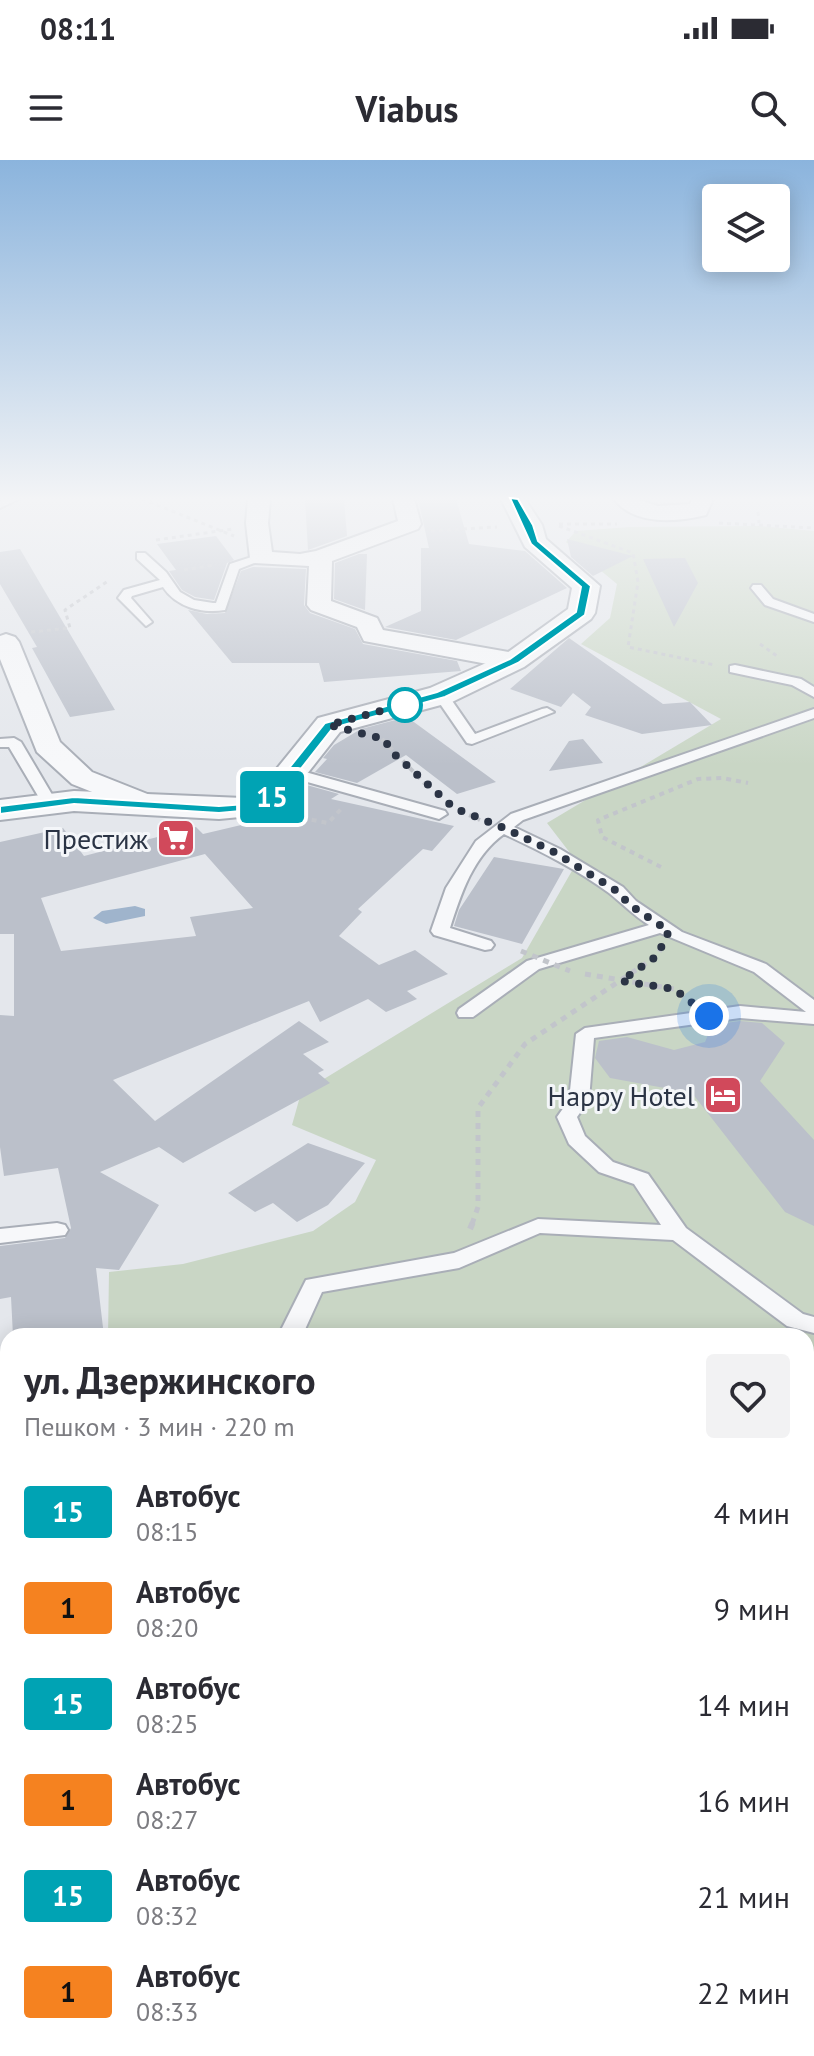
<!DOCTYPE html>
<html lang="ru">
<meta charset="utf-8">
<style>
body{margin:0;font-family:"PT Sans",sans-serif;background:#f2f2f3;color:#2b2b33;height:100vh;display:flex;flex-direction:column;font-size:30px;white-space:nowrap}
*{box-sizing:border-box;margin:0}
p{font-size:26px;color:#7c7c81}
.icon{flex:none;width:44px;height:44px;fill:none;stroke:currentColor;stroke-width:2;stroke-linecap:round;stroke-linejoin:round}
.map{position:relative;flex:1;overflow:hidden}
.drawer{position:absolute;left:0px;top:1168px;width:814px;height:728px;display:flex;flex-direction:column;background:#fff;border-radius:24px 24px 0 0;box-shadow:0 4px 20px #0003}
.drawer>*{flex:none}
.badge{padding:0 16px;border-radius:6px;font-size:28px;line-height:52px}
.controls{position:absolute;left:702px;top:24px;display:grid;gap:16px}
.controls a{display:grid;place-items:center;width:88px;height:88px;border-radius:8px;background:#fff;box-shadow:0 4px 20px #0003;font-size:40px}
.you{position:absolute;width:40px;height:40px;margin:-20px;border:6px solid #fff;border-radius:50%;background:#1a73e8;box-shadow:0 0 0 12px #1a73e833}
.map>.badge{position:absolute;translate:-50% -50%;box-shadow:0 0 0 4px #fff}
.round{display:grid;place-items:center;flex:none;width:84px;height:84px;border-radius:8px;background:#f2f2f3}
.headline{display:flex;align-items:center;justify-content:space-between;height:136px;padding:0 24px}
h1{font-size:38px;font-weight:600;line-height:60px}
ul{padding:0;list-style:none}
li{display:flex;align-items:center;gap:24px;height:96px;padding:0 24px}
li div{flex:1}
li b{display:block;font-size:30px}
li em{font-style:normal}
li .badge{min-width:88px;font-weight:700;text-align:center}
.status{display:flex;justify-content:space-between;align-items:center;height:56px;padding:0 40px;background:#fff;direction:ltr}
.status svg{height:22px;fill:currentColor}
header{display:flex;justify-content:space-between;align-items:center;height:104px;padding:0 24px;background:#fff;font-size:36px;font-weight:600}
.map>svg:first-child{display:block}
.green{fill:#c9d6c5}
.water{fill:#9fb4cc}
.building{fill:#bbc0ca;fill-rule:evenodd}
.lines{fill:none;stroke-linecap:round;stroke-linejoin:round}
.service-casing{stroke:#a9aeb7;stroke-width:4}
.minor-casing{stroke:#a9aeb7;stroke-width:4}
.tertiary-casing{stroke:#a9aeb7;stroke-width:4}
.path-far4{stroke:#c2c5cb;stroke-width:3;stroke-dasharray:4 4;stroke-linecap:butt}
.path-far3{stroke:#c2c5cb;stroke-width:4;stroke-dasharray:5 5;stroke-linecap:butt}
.path-far2{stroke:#c2c5cb;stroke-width:5;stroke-dasharray:6 6;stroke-linecap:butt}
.path-far1{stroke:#c2c5cb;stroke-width:6;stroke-dasharray:7 7;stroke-linecap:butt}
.path{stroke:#c2c5cb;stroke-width:8;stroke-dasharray:9 9;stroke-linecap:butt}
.service{fill:#f7f8fa;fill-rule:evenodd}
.minor{fill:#f7f8fa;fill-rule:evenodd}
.tertiary{fill:#f7f8fa;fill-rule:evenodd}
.path-bridge{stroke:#c2c5cb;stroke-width:5;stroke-dasharray:6 6;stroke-linecap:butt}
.line{fill:#00a3b4;stroke:#fff;stroke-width:2}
.walk{stroke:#2b3445;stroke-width:8;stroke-dasharray:0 14.4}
.stop-dot{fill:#fff;stroke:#00a3b4;stroke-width:4}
.labels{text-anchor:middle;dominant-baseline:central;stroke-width:6;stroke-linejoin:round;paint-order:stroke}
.poi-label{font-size:28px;fill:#2b3445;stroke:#f4f6f9;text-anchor:end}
</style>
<div class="status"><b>08:11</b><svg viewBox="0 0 49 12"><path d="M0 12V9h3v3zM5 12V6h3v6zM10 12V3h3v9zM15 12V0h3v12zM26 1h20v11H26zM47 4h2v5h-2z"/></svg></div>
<header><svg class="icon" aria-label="menu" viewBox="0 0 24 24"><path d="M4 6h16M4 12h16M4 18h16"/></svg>Viabus<svg class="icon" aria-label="search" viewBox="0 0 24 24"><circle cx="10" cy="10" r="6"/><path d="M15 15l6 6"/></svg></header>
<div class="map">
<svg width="814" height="1896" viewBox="0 0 814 1896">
<rect width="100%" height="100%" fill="#e4e7ec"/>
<path class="green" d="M759,366L814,371V1896H29V1888H806V1176H108L109,1112L183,1104L313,1071L355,1042L376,1000L292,965L301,933L522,798L577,702L547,663L721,559L581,484L610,458L617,424L566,382L576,371L630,367Z
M8,1226V1703H0V1228Z"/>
<path class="water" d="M135,746L145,749V756L106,764L93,758L102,751Z"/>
<path class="building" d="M305,339H344L347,376L308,390Z
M418,339H456L469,384L525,391L567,428L456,480L385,467L421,451V388H429Z
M216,376L234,400L227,403L214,440L195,437L182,430L169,411L176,410L157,384Z
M567,379L633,396L593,416L571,397Z
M20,389L44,430L115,550L70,557L32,488L37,487L0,424V392Z
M359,394H367L365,450L334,439L335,403Z
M685,398L698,423L674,467L643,399Z
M253,407L306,409L304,445L310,453L355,469L363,484L457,501L461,511L324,522L319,503H232L188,450L207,454L225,453L241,411Z
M569,478L663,544L690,542L712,565L642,574L585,555L591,547L573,533L561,547L510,529Z
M407,557L496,622L457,634L406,595L357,623L315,612L327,599L323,598L334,585L361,569Z
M583,579L603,603L549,611L569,581Z
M303,624L339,634L331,639L454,666L432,691L423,689L358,749L362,752L339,776L379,805L415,790L448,814L407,831L417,839L386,852L368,839L320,862L309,841L113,920L155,961L299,861L329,882L303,894L324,910L318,913L330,923L183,1003L159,987L100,1012L159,1045L119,1110L96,1108L104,1176H13L11,1137L0,1139V1086L65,1078L71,1068L58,1008L4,1016L0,987V855L14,856V774H0V682L63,668L84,696L196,667L203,674L267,659L283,649ZM205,694L253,748L190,757L196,776L61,791L41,738Z
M494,697L564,709L522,784L454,766L459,750Z
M740,861L762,863L785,883L760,921L814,980V1066L785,1052L692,933L610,918L595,898L599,881L627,877L674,890L705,882L712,865Z
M308,983L365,1003L328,1045L297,1062L273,1043L255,1052L228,1033Z"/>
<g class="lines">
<g class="service-casing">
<path id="service" d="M4,339H19L0,348V341Z
M137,393H145L166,412L180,432L194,440L213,443H216L230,404L261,394L267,398L239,409L225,450C202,454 176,447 163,427L132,436L131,438L152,462L146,466L118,438L124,430L160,420L137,399Z
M753,425H761L773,439L814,454V462L765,445L751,428Z
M735,505L801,519L814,527V537L792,525L730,512V506Z
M441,531L446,532L475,574L542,549L547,548L554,552L472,584L467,583L434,535Z
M814,549V558L523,660L514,667L560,689L623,727L636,741L682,772L766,804L814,840V864L740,858L594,878L589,940L577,957L585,976L613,1002L648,1014L686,1068L803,1154L814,1157V1173L787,1166L673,1080L540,1073L459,1108L322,1132L302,1176H278L306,1120L454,1093L538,1059L661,1065L634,1024L599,1012L569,984L557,957L569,940L576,874L585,868L740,846L806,852L754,812L660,773L539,809L473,857H459L457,853L459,849L527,801L649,765C634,756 623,744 609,733C577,709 540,691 504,674C473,696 461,734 450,768L491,781L494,785L491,789L485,790L434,775L431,771L446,728L476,681L511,654Z
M14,578L21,582L57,643L54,646H44L9,587H0V579Z
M291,608L445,651L447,654L439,659L286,616V610Z
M57,1063L65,1065L68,1070L65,1075L0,1083V1069Z
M521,1888H555L554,1896H520Z"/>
</g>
<g class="minor-casing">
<path id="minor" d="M248,339H270L268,363L272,392L300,394L316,391L398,361L393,339H414L421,364L418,369L332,401L331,441L377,458L383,470L514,493L523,496L527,501L523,506L514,509L364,481L357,467L311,450L307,445L309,406L253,403L250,398L246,363Z
M614,339H636L658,346L690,344L692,339H713L706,355C677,362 634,366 614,339Z
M6,474L15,477L19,482L60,582L92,612L160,639L165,645L160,651L150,654L140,651L72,624L37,592L0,499V476Z"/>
</g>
<g class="tertiary-casing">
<path id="tertiary" d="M501,339H525L542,365L546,379L600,426L595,453L591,459L524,507L452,542L340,572L281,647L260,655L219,659L74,651L0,660V640L74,631L243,638L257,633L318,558L430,528L504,495L568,449L572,428L525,387Z"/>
</g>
<path class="path-far4" d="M142,339L234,376
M758,352L759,363
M719,363L814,368
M559,364H617
M559,366L633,393L638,422L628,487L715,505
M431,371L497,367
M156,380L233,369
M184,410L214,405
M31,472L70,468L65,450L108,421
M760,484L777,496"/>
<path class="path-far3" d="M382,579L430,629
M460,651L480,660
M292,656L328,663L342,648
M661,707L602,677L598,660L698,619L722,618L748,623"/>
<path class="path-far2" d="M585,814L674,829L686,839
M472,1064L478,1047V948L525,884L657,796L661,788"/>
<path class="path-far1" d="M470,1069L473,1062"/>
<path class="path" d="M806,1536L814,1528"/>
<use href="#service" class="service"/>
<use href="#minor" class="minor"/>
<use href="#tertiary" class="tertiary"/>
<path class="path-bridge" d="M521,791L570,811"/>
</g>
<linearGradient id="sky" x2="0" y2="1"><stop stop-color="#8bb4dd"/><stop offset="0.56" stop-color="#f3f4f6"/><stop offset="1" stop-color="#f3f4f6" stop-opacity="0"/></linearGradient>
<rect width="814" height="605" fill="url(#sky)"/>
<path class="line" d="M510,338L518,339L533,365L538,381L591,426L585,455L518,503L445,537L333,568L274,643L252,650L219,653L74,644L0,654V646L74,637L219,646L246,644L265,638L325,563L437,532L510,499L576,452L581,427L531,384Z"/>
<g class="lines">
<path class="walk" d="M405,545L413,542L329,565L384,579L392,592L454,648L504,668L554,692L617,731L630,745L669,771L657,796L621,821L674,829L709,856"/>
</g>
<defs>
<g id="supermarket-square" transform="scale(2)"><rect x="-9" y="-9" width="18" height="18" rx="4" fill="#d1495b" stroke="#f4f6f9"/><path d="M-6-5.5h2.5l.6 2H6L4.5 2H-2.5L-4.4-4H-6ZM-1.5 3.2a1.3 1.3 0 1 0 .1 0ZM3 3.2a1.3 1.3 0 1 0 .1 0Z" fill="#fff"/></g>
<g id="hotel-square" transform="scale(2)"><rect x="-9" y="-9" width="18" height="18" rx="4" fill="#d1495b" stroke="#f4f6f9"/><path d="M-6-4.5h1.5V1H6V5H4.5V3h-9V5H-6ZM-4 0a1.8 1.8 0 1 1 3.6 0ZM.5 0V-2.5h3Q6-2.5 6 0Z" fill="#fff"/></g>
</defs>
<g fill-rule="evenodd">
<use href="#supermarket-square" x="176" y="678"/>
<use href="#hotel-square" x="723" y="935"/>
</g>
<circle class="stop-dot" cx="405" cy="545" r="16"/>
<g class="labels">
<g class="poi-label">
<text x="148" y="678">Престиж</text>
<text x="695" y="935">Happy Hotel</text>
</g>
</g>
</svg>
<div class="controls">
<a><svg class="icon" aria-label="layers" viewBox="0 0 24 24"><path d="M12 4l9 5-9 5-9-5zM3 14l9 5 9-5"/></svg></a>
</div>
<div class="you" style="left:709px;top:856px"></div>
<b class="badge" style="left:272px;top:637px;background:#00a3b4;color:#fff">15</b>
<section class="drawer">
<div class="headline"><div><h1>ул. Дзержинского</h1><p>Пешком · 3 мин · 220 m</p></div><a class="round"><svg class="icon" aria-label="heart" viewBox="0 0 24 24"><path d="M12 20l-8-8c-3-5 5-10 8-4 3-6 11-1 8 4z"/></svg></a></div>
<ul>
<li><span class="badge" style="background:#00a3b4;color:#fff">15</span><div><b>Автобус</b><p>08:15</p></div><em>4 мин</em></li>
<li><span class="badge" style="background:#f58220;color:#111">1</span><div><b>Автобус</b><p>08:20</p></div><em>9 мин</em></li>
<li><span class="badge" style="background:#00a3b4;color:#fff">15</span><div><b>Автобус</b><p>08:25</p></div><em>14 мин</em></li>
<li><span class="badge" style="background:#f58220;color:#111">1</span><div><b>Автобус</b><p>08:27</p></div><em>16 мин</em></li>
<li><span class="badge" style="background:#00a3b4;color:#fff">15</span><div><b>Автобус</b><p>08:32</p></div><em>21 мин</em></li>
<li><span class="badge" style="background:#f58220;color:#111">1</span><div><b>Автобус</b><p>08:33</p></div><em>22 мин</em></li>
</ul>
</section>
</div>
